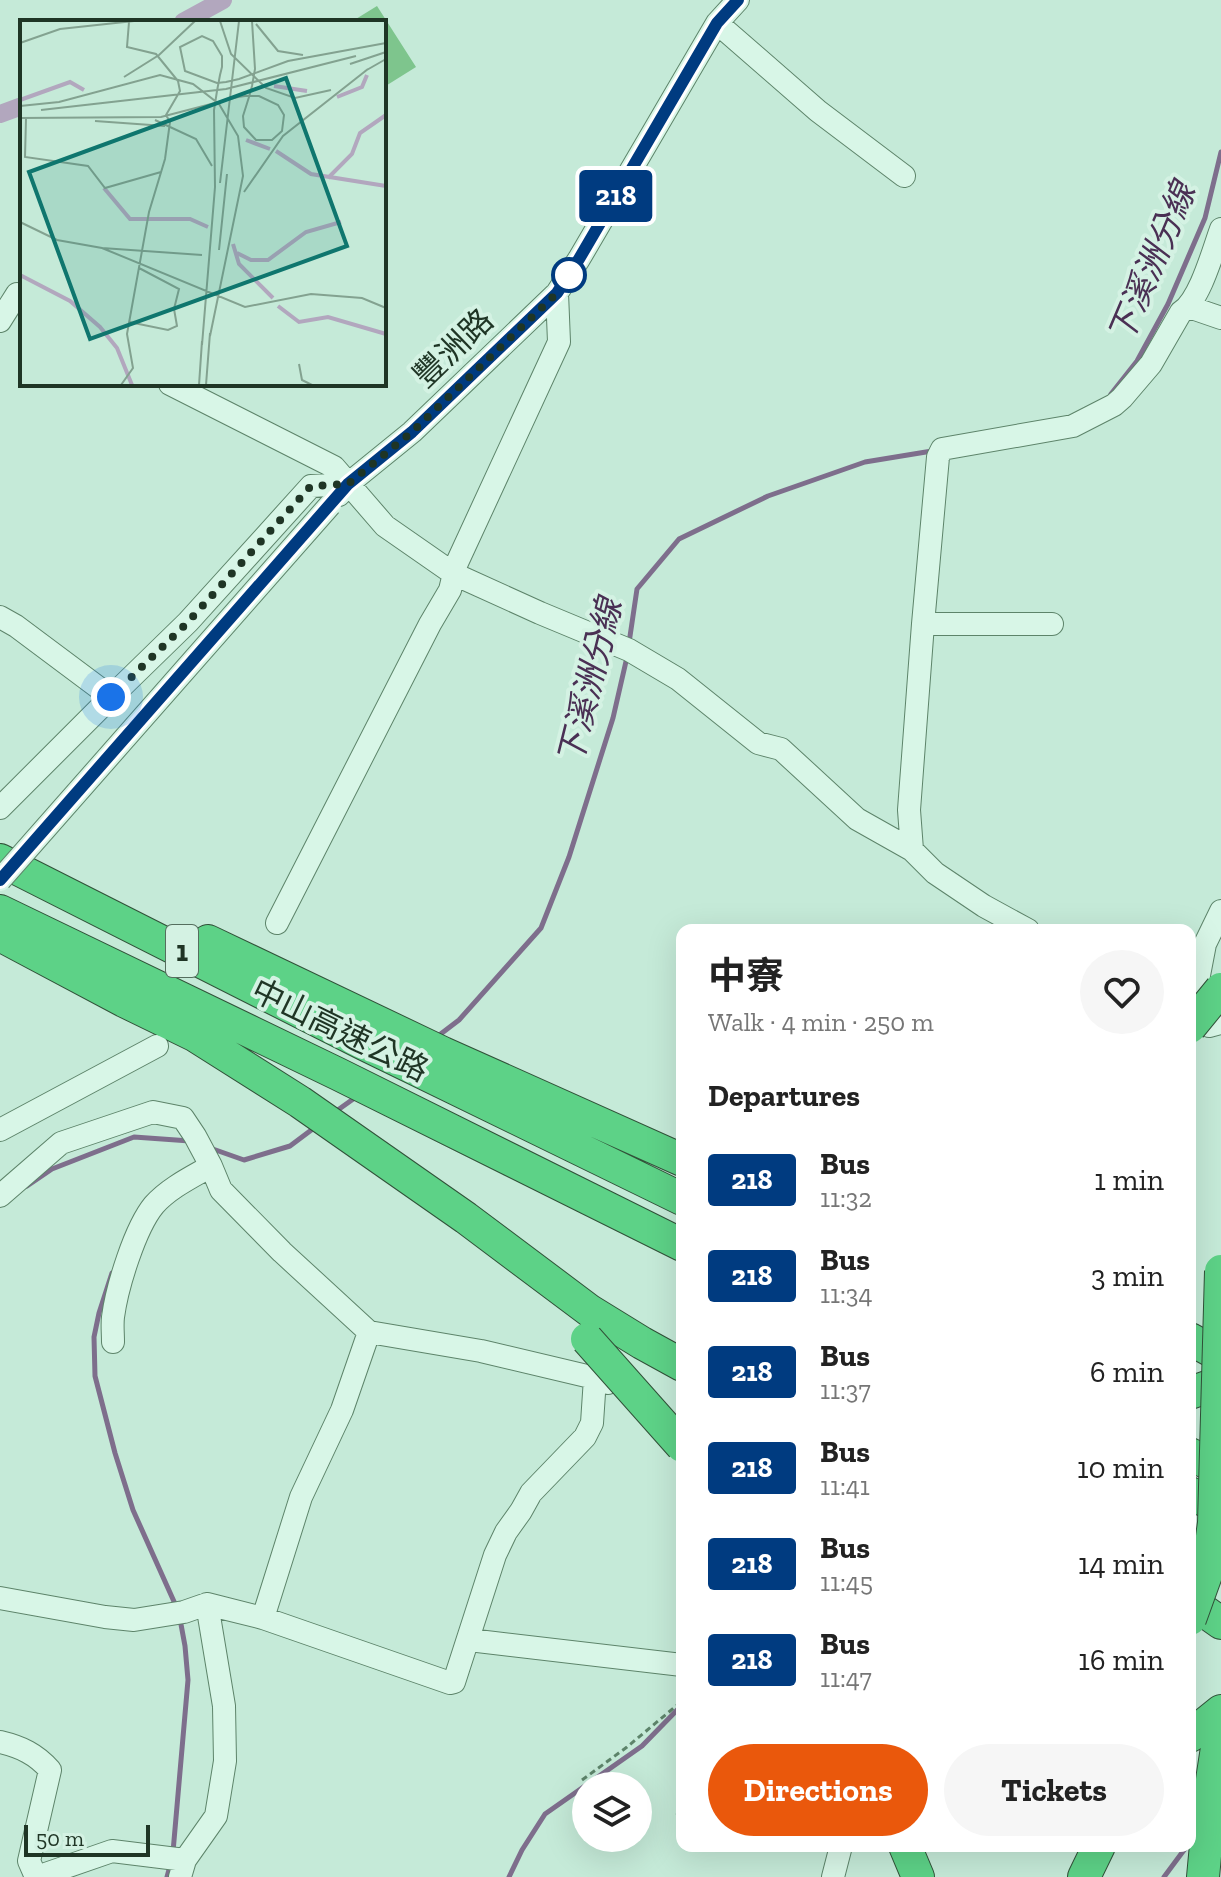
<!DOCTYPE html>
<meta charset="utf-8">
<style>
body{margin:0;font-family:"Zilla Slab","Noto Sans TC",serif;background:#f6f6f6;color:#222;height:100vh;display:flex;flex-direction:column;font-size:30px;white-space:nowrap}
*{box-sizing:border-box;margin:0}
p{font-size:26px;color:#767676}
.icon{flex:none;width:44px;height:44px;fill:none;stroke:currentColor;stroke-width:2;stroke-linecap:round;stroke-linejoin:round}
.map{position:relative;flex:1;overflow:hidden}
.details{position:absolute;left:676px;top:924px;width:520px;height:928px;display:flex;flex-direction:column;background:#fff;border-radius:16px;box-shadow:0 8px 32px #0002}
.details>*{flex:none}
.badge{padding:0 16px;border-radius:6px;font-size:28px;line-height:52px}
.tools{position:absolute;left:572px;top:1772px;display:grid;gap:16px}
.tools a{display:grid;place-items:center;width:80px;height:80px;border-radius:50%;background:#fff;box-shadow:0 8px 32px #0002;font-size:40px}
.scale{position:absolute;left:24px;bottom:20px;width:126px;box-sizing:border-box;padding-left:8px;border:4px solid #1f3525;border-top:0;font-size:22px;line-height:28px;white-space:nowrap;color:#1f3525;-webkit-text-stroke:6px #d4f2e3;paint-order:stroke}
.you{position:absolute;width:40px;height:40px;margin:-20px;border:6px solid #fff;border-radius:50%;background:#1a73e8;box-shadow:0 0 0 12px #1a73e833}
.map>.badge{position:absolute;translate:-50% -50%;box-shadow:0 0 0 4px #fff}
h2{padding:0 32px;font-size:30px;line-height:72px}
.round{display:grid;place-items:center;flex:none;width:84px;height:84px;border-radius:42px;background:#f6f6f6}
.head{display:flex;align-items:center;justify-content:space-between;height:136px;padding:0 32px}
h1{font-size:38px;font-weight:700;line-height:60px}
.button{display:flex;gap:16px;margin-top:auto;padding:16px 32px}
.button a{flex:1;height:92px;border-radius:48px;background:#ea580c;color:#fff;font-size:32px;font-weight:700;line-height:92px;text-align:center}
.button a+a{background:#f6f6f6;color:#222}
ul{padding:0;list-style:none}
li{display:flex;align-items:center;gap:24px;height:96px;padding:0 32px}
li div{flex:1}
li b{display:block;font-size:30px}
li em{font-style:normal}
li .badge{min-width:88px;font-weight:700;text-align:center}
.map>svg:first-child{display:block}
.lines{fill:none;stroke-linecap:round;stroke-linejoin:round}
.stream{stroke:#7e6e8c;stroke-width:5}
.canal{stroke:#b2a7be;stroke-width:18}
.building{fill:#7ec58d}
.minor-casing{stroke:#5d846a;stroke-width:24}
.highway-casing{stroke:#315239;stroke-width:34}
.path{stroke:#5d846a;stroke-width:3;stroke-dasharray:6 4;stroke-linecap:butt}
.minor{stroke:#d8f6e7;stroke-width:22}
.highway{stroke:#5dd287;stroke-width:32}
.minor-bridge-casing{stroke:#5d846a;stroke-width:24;stroke-linecap:butt}
.highway-bridge-casing{stroke:#315239;stroke-width:34;stroke-linecap:butt}
.minor-bridge{stroke:#d8f6e7;stroke-width:22}
.highway-bridge{stroke:#5dd287;stroke-width:32}
.line-casing{stroke:#fff;stroke-width:18}
.line{stroke:#003b80;stroke-width:12}
.walk{stroke:#1f3525;stroke-width:8;stroke-dasharray:0 14.4}
.stop-dot{fill:#fff;stroke:#003b80;stroke-width:4}
.labels{text-anchor:middle;dominant-baseline:central;stroke-width:8;stroke-linejoin:round;paint-order:stroke}
.shield{fill:#d4f2e3;stroke:#556e5e;stroke-width:2}
.shield-label{font-size:30px;font-weight:bold;fill:#1f3525}
.street-label{font-size:32px;fill:#1f3525;stroke:#d4f2e3}
.water-label{font-size:34px;font-style:italic;fill:#4a3054;stroke:#d4f2e3}
.inset-river{fill:none;stroke:#b2a7be;stroke-width:4}
.inset-road{fill:none;stroke:#83a290;stroke-width:2}
.view{fill:#0f766e;fill-opacity:0.15;stroke:#0f766e;stroke-width:4}
.inset-edge{fill:none;stroke:#1f3525;stroke-width:4}
</style>
<div class="map">
<svg width="1221" height="1877" viewBox="0 0 1221 1877">
<rect width="100%" height="100%" fill="#c5ead8"/>
<g class="lines">
<path class="stream" d="M1111,394L1137,361L1168,304L1205,218L1221,152
M629,643L637,589L679,539L768,496L865,462L932,451
M438,1036L459,1020L541,928L569,857L613,718L627,657
M335,1112L356,1097
M210,1148L244,1160L290,1146L314,1128
M27,1186L52,1169L134,1137L190,1141
M112,1273L99,1313L94,1337L95,1376L115,1453L133,1510L176,1606
M173,1852L188,1680L185,1646L180,1619
M167,1877L170,1866
M509,1877L522,1850L545,1814L642,1746L682,1705
M1164,1877L1187,1846"/>
<path class="canal" d="M183,22L223,0
M0,114L22,106"/>
</g>
<path class="building" d="M377,6L416,67L384,87V22H351Z"/>
<g class="lines">
<g class="minor-casing">
<path id="minor" d="M717,23L818,111L904,176
M1189,307L1221,318
M0,321L17,294
M170,384L334,467L385,526L454,574L540,613L629,650L678,679L758,743L781,749L857,819L912,850L935,873L984,906L1028,930
M339,495L348,484L412,432L557,293L579,259L717,23L738,0
M0,617L16,626L111,697L188,622L311,486L348,484
M923,624H1052
M0,808L111,697
M912,850L909,810L923,624L938,457L942,449L1073,426L1114,405L1122,398L1151,364L1181,312C1200,300 1213,251 1221,229
M277,923L430,624L450,590L456,565L559,342L557,293
M1190,1017L1209,1026L1221,1023
M1191,1017L1205,944L1221,911
M0,1130L157,1046
M0,1196L61,1143L153,1112L183,1118L195,1136L211,1166
M113,1342C113,1333 112,1325 113,1317C117,1287 135,1228 154,1205C169,1188 192,1177 211,1166L221,1190L282,1252L369,1332L481,1351L595,1378L608,1383
M0,1598L105,1617L134,1620L184,1612L207,1604L263,1618L450,1683L454,1682L495,1555L506,1532L521,1511L531,1493L585,1437L592,1423L595,1378
M263,1618L301,1497L342,1410L369,1332
M469,1640L682,1665
M0,1742C21,1747 36,1754 50,1770L29,1861L36,1877
M37,1877L112,1851L185,1860
M180,1877L185,1860L216,1816L225,1761L224,1706L207,1604
M833,1877L841,1846"/>
</g>
<g class="highway-casing">
<path id="highway" d="M0,860L364,1044L682,1199
M0,911L338,1074L682,1245
M0,935L124,1001L194,1035L300,1102L466,1218L590,1311L642,1343L682,1365
M208,941L443,1053L682,1160
M1190,1339L1221,1356
M1190,1393L1221,1382
M1190,1454L1221,1470
M1190,1493L1221,1509
M1190,1601L1221,1623
M1190,1736L1221,1711
M905,1846L918,1877
M1084,1877L1099,1846
M1203,1877L1212,1780L1221,1722"/>
</g>
<path class="path" d="M582,1780L627,1747L682,1701
M676,1813L682,1814"/>
<use href="#minor" class="minor"/>
<use href="#highway" class="highway"/>
<g class="minor-bridge-casing">
<path id="minor-bridge" d="M0,880L330,505"/>
</g>
<g class="highway-bridge-casing">
<path id="highway-bridge" d="M1190,1027L1221,989
M587,1339L682,1446
M1190,1619L1207,1572L1214,1523L1221,1271"/>
</g>
<use href="#minor-bridge" class="minor-bridge"/>
<use href="#highway-bridge" class="highway-bridge"/>
</g>
<g class="lines">
<g class="line-casing">
<path id="line" d="M0,880L348,484L412,432L557,293L579,259L717,23L738,0"/>
</g>
<use href="#line" class="line"/>
<path class="walk" d="M111,697L188,622L311,486L348,484L412,432L557,293L569,275"/>
</g>
<circle class="stop-dot" cx="569" cy="275" r="16"/>
<g class="labels">
<rect class="shield" x="166" y="925" width="32" height="52" rx="6"/>
<g class="shield-label">
<text x="182" y="951">1</text>
</g>
<g class="street-label">
<text transform="translate(453 348) rotate(-44)">豐洲路</text>
<text transform="translate(340 1030) rotate(26)">中山高速公路</text>
</g>
<g class="water-label">
<text transform="translate(1152 263) rotate(-67)">下溪洲分線</text>
<text transform="translate(590 682) rotate(-76)">下溪洲分線</text>
</g>
</g>
<g transform="translate(20 20)">
<rect width="366" height="366" fill="#c5ead8"/>
<path class="inset-river" d="M254,66L287,71M317,77L342,67L347,55M0,80L50,62L64,70M226,120L250,129M256,131L291,154L366,166M308,158L332,134L340,113L366,95M84,168L110,199H170L188,207M213,224L219,244L253,278M217,233L231,240H248L286,212L321,202M0,255L50,281L80,307L97,328L112,365M258,286L279,302L308,297L366,314"/>
<path class="inset-road" d="M200,1L211,34L246,68L275,78L311,70M236,4L258,31L283,35M0,23L40,9L114,1M330,44L366,32M345,51L366,39M104,57L139,35L175,1M0,86L39,82L140,55L173,64L199,84L218,116L223,156L190,316M21,90L206,69L336,36M0,98L141,97L218,77L225,76H239L258,85L264,95L262,111L252,120H236L224,107L223,96L229,77L232,66L235,49L232,1M6,99L5,137L68,146L85,168L141,152M135,100L176,119L192,146M75,101L145,106M200,163L219,1M224,172L263,116L348,49M0,202L37,220L82,228L225,287L291,274L342,278L366,288M82,228L182,235M199,230L207,154M109,302L148,310L157,306L154,289L159,269L119,248M182,325L195,167L194,90L197,71L200,55L202,47V36L193,21L182,16L160,27L165,51L197,63L206,62L219,59L268,41L366,23M279,344L282,360L292,365M101,365L113,348L107,314L129,192L145,139L150,102L146,95L160,71L158,61L136,34L107,27L109,2M179,365L182,321M186,365L190,313"/>
<path class="view" d="M266,58L327,226L70,319L9,152Z"/>
<rect width="366" height="366" class="inset-edge"/>
</g>
</svg>
<div class="tools">
<a><svg class="icon" aria-label="layers" viewBox="0 0 24 24"><path d="M12 4l9 5-9 5-9-5zM3 14l9 5 9-5"/></svg></a>
</div>
<div class="scale">50 m</div>
<div class="you" style="left:111px;top:697px"></div>
<b class="badge" style="left:616px;top:196px;background:#003b80;color:#fff">218</b>
<section class="details">
<div class="head"><div><h1>中寮</h1><p>Walk · 4 min · 250 m</p></div><a class="round"><svg class="icon" aria-label="heart" viewBox="0 0 24 24"><path d="M12 20l-8-8c-3-5 5-10 8-4 3-6 11-1 8 4z"/></svg></a></div>
<h2>Departures</h2>
<ul>
<li><span class="badge" style="background:#003b80;color:#fff">218</span><div><b>Bus</b><p>11:32</p></div><em>1 min</em></li>
<li><span class="badge" style="background:#003b80;color:#fff">218</span><div><b>Bus</b><p>11:34</p></div><em>3 min</em></li>
<li><span class="badge" style="background:#003b80;color:#fff">218</span><div><b>Bus</b><p>11:37</p></div><em>6 min</em></li>
<li><span class="badge" style="background:#003b80;color:#fff">218</span><div><b>Bus</b><p>11:41</p></div><em>10 min</em></li>
<li><span class="badge" style="background:#003b80;color:#fff">218</span><div><b>Bus</b><p>11:45</p></div><em>14 min</em></li>
<li><span class="badge" style="background:#003b80;color:#fff">218</span><div><b>Bus</b><p>11:47</p></div><em>16 min</em></li>
</ul>
<div class="button"><a>Directions</a><a>Tickets</a></div>
</section>
</div>
